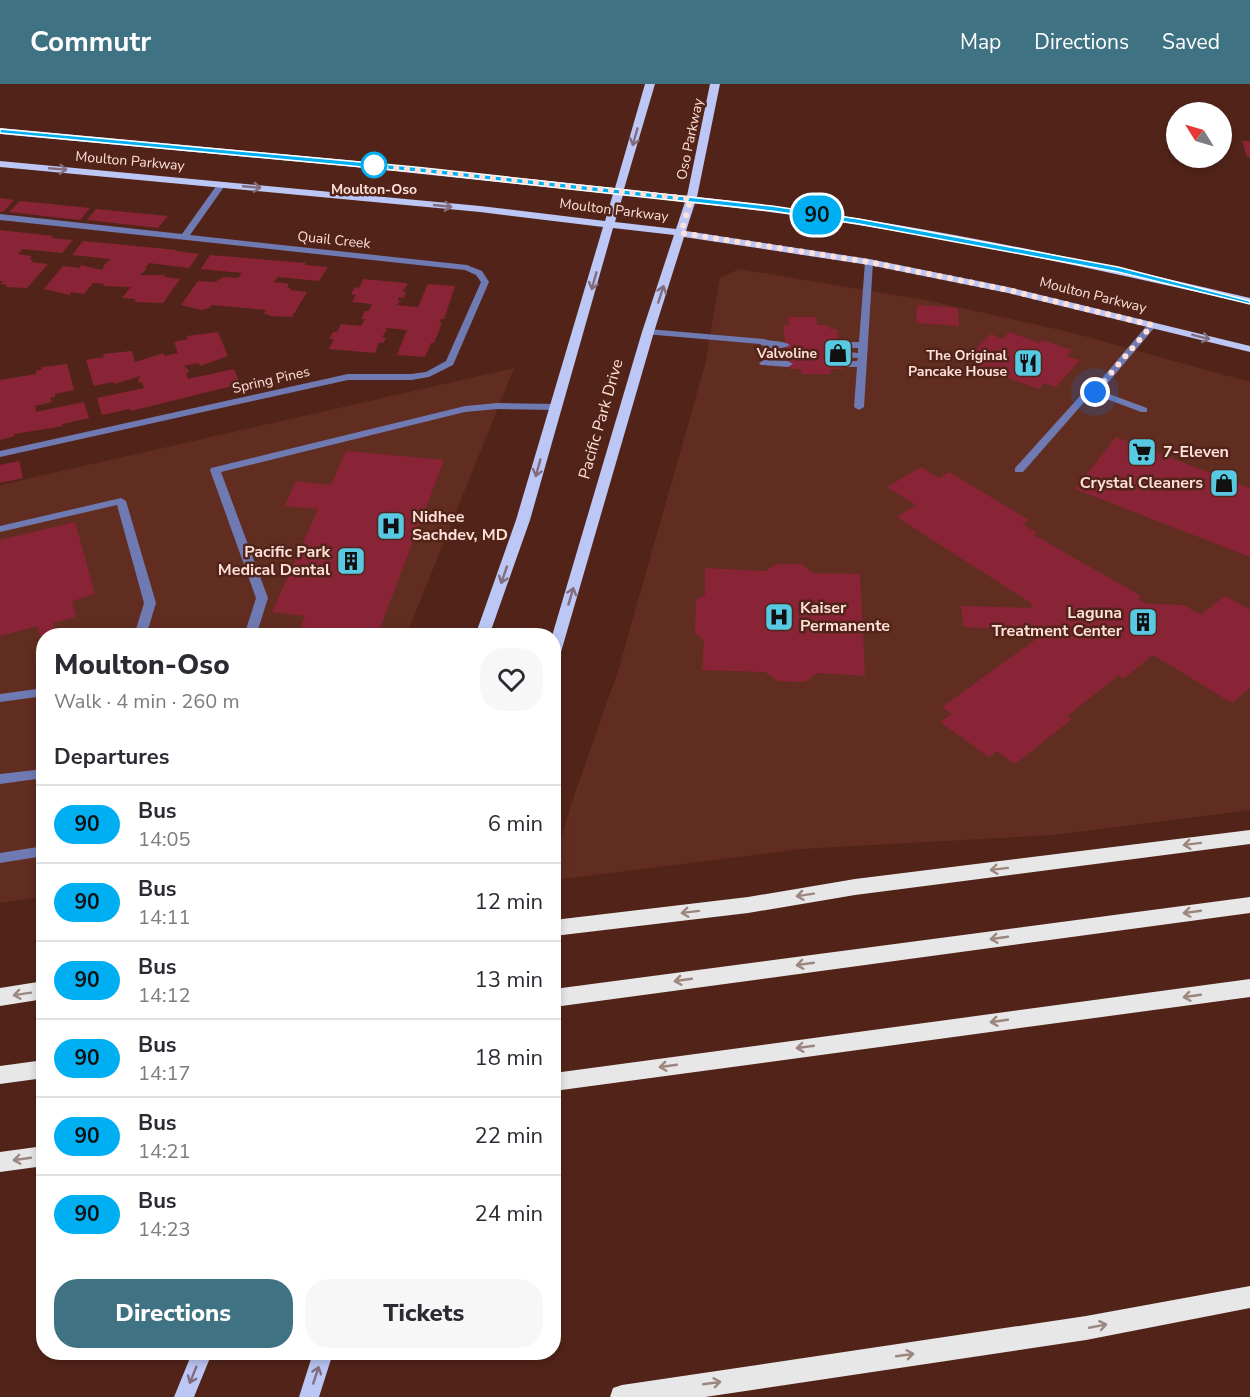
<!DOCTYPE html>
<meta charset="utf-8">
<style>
body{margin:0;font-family:"Nunito Sans",sans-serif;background:#f7f7f7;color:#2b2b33;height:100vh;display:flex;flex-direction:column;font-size:22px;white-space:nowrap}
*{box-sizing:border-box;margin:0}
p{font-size:20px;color:#7c7c81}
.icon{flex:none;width:33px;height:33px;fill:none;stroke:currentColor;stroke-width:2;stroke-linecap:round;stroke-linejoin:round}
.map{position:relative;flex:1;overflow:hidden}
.side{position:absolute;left:36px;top:544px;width:525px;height:732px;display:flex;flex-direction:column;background:#fff;border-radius:24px;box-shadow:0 3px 9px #0003}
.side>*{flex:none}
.badge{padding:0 12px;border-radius:20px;font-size:21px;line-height:39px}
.needle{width:39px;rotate:307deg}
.tools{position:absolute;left:1166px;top:18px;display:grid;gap:12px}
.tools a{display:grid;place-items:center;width:66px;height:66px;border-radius:50%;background:#fff;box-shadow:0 3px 9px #0003;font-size:30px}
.you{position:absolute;width:30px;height:30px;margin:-15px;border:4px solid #fff;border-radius:50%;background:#1a73e8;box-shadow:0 0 0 9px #1a73e833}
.map>.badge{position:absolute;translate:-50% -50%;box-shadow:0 0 0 3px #fff}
h2{padding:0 18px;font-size:22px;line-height:54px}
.round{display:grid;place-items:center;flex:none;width:63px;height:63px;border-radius:24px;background:#f7f7f7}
.headline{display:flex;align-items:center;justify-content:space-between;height:102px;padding:0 18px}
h1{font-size:28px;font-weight:800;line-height:45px}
.action{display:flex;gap:12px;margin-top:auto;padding:12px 18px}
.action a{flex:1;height:69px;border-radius:24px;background:#3f7282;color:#fff;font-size:24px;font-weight:800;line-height:69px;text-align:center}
.action a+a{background:#f7f7f7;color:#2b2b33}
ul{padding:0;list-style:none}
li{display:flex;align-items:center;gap:18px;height:78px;padding:0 18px;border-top:2px solid #e1e1e2}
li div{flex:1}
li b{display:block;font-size:22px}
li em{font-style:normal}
li .badge{min-width:66px;font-weight:700;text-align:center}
header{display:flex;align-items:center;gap:36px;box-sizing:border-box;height:84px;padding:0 30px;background:#3f7282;color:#fff}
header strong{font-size:28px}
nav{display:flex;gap:33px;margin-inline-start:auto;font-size:21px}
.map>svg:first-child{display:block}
.built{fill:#612d20}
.building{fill:#892437}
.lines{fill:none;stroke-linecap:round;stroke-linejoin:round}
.service{fill:#6f7ab3;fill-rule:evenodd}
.minor{fill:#6f7ab3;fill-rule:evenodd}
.primary{fill:#bcc7f6;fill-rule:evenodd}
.motorway{fill:#e7e7e7;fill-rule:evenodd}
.oneway{stroke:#826d7c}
.oneway2{stroke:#9c8680}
.line{fill:#00aff2;stroke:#fff;stroke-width:1.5}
.walk{stroke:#fee0d8;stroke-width:6;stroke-dasharray:0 10.8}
.stop-dot{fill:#fff;stroke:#00aff2;stroke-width:3}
.labels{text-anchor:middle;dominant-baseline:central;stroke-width:5;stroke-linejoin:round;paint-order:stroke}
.far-street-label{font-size:14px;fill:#fee0d8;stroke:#522419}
.far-stop-label{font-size:14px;font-weight:bold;fill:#fee0d8;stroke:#522419}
.far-poi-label{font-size:14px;font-weight:bold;fill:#fee0d8;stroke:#522419;text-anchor:end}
.street-label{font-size:16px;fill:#fee0d8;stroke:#522419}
.poi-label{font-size:16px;font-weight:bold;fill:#fee0d8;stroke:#522419;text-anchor:start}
</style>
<header>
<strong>Commutr</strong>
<nav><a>Map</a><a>Directions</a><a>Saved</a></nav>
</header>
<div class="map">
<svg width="1250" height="1313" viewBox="0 0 1250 1313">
<rect width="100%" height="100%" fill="#522419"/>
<path class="built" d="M739,185L926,216L1069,248L1250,298V726L1054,751L801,765L554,796V777L574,712L618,587L705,281L720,194Z
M514,284L406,552H44L43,812L0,819V401Z"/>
<path class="building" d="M1242,57H1250V73H1247Z
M0,114L14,116L3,128H0Z
M20,117L90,124L80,136L9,128Z
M96,125L168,132L158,144L87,136Z
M0,146L53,152L51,154L73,156L62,169L22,165L18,170L32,172L29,175L33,176L31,178L48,180L27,204L5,203L7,201L1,200L3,197H0Z
M83,157L177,166L176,167L199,170L189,184L149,179L145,184L147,185L140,191H165L164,193L180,195L163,219L134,218L136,215L122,214L131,203L103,202L105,200L93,199L84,210L71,208L70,211L44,205L63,182L80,184L81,181L102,186L105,180L111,175L72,171Z
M210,171L306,179L305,181L328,183L319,197L278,193L274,198L289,200L287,204H291L290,206L307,208L292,233L269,232L270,231L264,230L266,226L212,221L209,224L202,226L181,221L198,197L215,198L224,193L238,194L242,189L201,185Z
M363,195L406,199L408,200L402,208H406L404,214L399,213L398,217H401L396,221L418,223L428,200L455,202L444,235H441L439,239H442L434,259H431L425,273L397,271L407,246L398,245L385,244L387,246L382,253L386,254L383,259L379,258L375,269L329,265L334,255H329L333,248H337L341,240L361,242L365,235H361L365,227H369L372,220L352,218L356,211L351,210L355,203L359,204Z
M917,221L958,224L959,242L916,239Z
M788,233H816L817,241H829V245H837L844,285H830L831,290H802L801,285H789L783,241H789Z
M218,248L228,272L200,282L199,279L183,282L187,284L189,288L186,289L188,295L234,285L240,300L131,327L130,325L102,331L97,314L144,304L142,298L139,299L138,295L140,294V292L114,300L113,298L94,302L86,276L104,273L103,270L132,267L135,278L164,269V272L178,269L174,258L188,255L187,252Z
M1009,248L1039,259L1042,256L1072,266L1067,272L1080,276L1056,303L1044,299L1039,305L975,282L982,275L970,271L991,250L1003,255Z
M67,280L74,306L55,310V313L50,314L52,318L35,322L36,328L84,318L89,334L62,340L63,342L14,350L15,352L0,356V296L36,290V287L42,285V283Z
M1116,353L1250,404V473L1075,405Z
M346,367L444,376L377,552H297L305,532L272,528L318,425L285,422L296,397L331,401Z
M19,377L23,394L0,399V381Z
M921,383L939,394L949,388L1029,436L1022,440L1037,449L1034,451L1141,512L1138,515L1147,520L1184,521L1201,531L1225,512L1250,526V604L1232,619L1153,571L1123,595L1119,591L1067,632L1072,635L1015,680L997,667L989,673L940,638L952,630L942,623L1039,553L1037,546L964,543L961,522L1032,524L1031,519L897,433L916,421L887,403Z
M75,438L95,510L72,517L76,533L53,539L55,548L40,552L38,542L0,552V456Z
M776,480H801L813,489L860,490L865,592L817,589L805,598L778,597L765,588L702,586L704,556L695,549L696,516L705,511V484L766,487Z"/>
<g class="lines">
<path class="service" d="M869,175L873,178L864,323L859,326L854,323L857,283H843L838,280L843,277H857L858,274L841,273L836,270L841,267L858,269V264H840L835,261L840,258H859L865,178Z
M1152,238L1157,241L1155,243L1101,307L1147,324V328H1141L1096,311L1086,316L1023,388H1015V384L1080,312L1092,306L1149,239Z
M648,245L764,255C772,258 783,256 790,261C783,266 767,265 760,260L645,250L643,248Z
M764,267H787L792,270L787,273L761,272L759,270Z
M764,276L788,277L793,280L788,283L761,281L759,279Z
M497,319L556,320L561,323L556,326L497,325L465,328L221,388L268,514L256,552H244L256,514L210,386L211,384L465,322Z
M121,414L126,417L156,519L146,552H134L144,519L117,421L0,448V442Z
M44,685V694L0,700V690Z
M44,762V772L0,779V769Z"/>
<path class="minor" d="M219,98L226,100L190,151L467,181L482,187L489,198L453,281L429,293L411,296H348L0,373V367L348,290H411L426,288L446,277L481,198L476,191L465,186L0,136V130L182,150Z
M44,604V612L0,618V610Z"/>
<path class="primary" d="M645,0H655L624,105L687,112L710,0H720L697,113C883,133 1068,171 1250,214V220C1067,178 882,139 695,119L686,147L869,175L1008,203L1250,262V268L1008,209L869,181L684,153L654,248L561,568L554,573V552H552L642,248L674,151L613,144L530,436L489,552H475L516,436L603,143L480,128L0,83V77L480,122L605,137L613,110L346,82L0,50V44L346,76L615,104ZM623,111L685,118L676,145L615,138Z
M192,1269H212L194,1313H174Z
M313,1269H333L319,1313H299Z"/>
<path class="motorway" d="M1250,746V760L855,811L748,829L554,852V836L748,813L855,795Z
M1250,813V829L554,923V905Z
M1250,895V913L554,1007V989Z
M44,897V915L0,922V904Z
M44,976V994L0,1000V982Z
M44,1062V1082L0,1088V1068Z
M1250,1202V1224L1086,1256L705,1313H610L613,1304L622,1301L1086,1232Z"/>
</g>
<defs><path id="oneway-shaft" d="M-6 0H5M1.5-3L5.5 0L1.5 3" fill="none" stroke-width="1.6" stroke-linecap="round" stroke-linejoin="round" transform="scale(1.5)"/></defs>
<g class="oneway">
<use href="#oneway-shaft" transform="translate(635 53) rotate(106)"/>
<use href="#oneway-shaft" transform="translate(58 85) rotate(5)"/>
<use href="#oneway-shaft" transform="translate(252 103) rotate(5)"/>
<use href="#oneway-shaft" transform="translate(443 122) rotate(6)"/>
<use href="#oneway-shaft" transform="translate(594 197) rotate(106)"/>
<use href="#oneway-shaft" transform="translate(661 210) rotate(-72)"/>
<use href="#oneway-shaft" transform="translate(1201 253) rotate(14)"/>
<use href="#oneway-shaft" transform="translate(538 384) rotate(106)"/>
<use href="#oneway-shaft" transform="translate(504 491) rotate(109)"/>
<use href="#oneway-shaft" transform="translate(571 512) rotate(-73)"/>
<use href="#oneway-shaft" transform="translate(193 1291) rotate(112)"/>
<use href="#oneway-shaft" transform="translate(316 1291) rotate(-72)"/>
</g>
<g class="oneway2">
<use href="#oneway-shaft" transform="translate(1192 760) rotate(173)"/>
<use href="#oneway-shaft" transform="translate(999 785) rotate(173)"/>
<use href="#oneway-shaft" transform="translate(805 811) rotate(171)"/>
<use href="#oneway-shaft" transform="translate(690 828) rotate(173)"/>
<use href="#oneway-shaft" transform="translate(1192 828) rotate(172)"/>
<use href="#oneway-shaft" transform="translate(999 854) rotate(172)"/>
<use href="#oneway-shaft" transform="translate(805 880) rotate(172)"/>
<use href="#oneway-shaft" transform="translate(683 896) rotate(172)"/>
<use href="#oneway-shaft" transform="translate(22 910) rotate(171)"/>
<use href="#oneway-shaft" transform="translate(1192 912) rotate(172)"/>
<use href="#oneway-shaft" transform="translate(999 937) rotate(172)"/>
<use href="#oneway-shaft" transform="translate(805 963) rotate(172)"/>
<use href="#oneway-shaft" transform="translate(668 982) rotate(172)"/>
<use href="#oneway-shaft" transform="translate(22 1075) rotate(172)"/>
<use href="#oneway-shaft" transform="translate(1098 1242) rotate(-11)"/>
<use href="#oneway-shaft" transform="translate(905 1271) rotate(-8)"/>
<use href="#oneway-shaft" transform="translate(712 1299) rotate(-8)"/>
</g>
<path class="line" d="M0,45L415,83L772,122L859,135L1118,183L1250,217V220L1118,188L859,140L772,127L415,88L0,49Z"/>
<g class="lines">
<path class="walk" d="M374,81H369L691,115L681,149L869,178L1008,206L1152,241L1095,308"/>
</g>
<defs>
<g id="shop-square" transform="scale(1.5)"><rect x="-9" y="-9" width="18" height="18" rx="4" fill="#57c9e2" stroke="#522419"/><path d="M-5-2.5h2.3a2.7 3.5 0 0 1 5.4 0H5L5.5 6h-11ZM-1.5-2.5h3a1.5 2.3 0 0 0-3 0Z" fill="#111"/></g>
<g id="restaurant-square" transform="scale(1.5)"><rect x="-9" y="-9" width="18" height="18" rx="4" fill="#57c9e2" stroke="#522419"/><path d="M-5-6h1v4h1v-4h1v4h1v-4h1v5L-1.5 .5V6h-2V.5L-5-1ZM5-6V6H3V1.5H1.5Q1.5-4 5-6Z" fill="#111"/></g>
<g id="supermarket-square" transform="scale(1.5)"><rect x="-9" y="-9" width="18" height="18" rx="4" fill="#57c9e2" stroke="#522419"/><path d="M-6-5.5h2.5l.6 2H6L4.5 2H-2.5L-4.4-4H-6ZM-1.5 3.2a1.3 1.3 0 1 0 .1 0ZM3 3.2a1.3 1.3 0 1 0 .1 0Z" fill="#111"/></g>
<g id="hospital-square" transform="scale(1.5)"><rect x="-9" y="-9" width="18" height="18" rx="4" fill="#57c9e2" stroke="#522419"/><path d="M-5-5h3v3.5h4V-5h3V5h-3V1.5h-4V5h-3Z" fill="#111"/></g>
<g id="building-square" transform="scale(1.5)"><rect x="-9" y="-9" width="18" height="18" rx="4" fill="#57c9e2" stroke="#522419"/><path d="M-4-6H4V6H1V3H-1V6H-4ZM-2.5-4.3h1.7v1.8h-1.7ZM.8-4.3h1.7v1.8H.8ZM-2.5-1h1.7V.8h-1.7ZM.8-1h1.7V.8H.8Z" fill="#111"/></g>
</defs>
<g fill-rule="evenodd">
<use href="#shop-square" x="838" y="269"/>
<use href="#restaurant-square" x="1028" y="279"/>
<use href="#supermarket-square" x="1142" y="368"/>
<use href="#shop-square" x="1224" y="399"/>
<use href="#hospital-square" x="391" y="442"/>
<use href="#building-square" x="351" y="477"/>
<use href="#hospital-square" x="779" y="533"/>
<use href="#building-square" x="1143" y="538"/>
</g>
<circle class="stop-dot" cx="374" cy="81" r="12"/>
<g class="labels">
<g class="far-street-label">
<text transform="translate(690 55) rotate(-78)">Oso Parkway</text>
<text transform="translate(130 77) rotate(5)">Moulton Parkway</text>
<text transform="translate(614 126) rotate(7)">Moulton Parkway</text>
<text transform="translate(334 156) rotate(6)">Quail Creek</text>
<text transform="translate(1093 211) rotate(14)">Moulton Parkway</text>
<text transform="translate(271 296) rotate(-13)">Spring Pines</text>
</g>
<g class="far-stop-label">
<text x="374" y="105">Moulton-Oso</text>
</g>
<g class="far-poi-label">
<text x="817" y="269">Valvoline</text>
<text x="1007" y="271">The Original<tspan x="1007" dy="16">Pancake House</tspan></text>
</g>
<g class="street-label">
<text transform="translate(601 335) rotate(-74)">Pacific Park Drive</text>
</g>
<g class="poi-label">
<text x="1163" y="368">7-Eleven</text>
<text x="1203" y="399" text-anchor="end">Crystal Cleaners</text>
<text x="412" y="433">Nidhee<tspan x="412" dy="18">Sachdev, MD</tspan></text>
<text x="330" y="468" text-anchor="end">Pacific Park<tspan x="330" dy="18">Medical Dental</tspan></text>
<text x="800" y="524">Kaiser<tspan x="800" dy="18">Permanente</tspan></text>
<text x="1122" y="529" text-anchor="end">Laguna<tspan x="1122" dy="18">Treatment Center</tspan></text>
</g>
</g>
</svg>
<div class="tools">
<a><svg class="needle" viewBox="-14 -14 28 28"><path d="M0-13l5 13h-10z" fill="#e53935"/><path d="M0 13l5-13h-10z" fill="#7c7c81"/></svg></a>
</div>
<div class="you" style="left:1095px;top:308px"></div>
<b class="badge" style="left:817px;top:131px;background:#00aff2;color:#111">90</b>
<section class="side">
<div class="headline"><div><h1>Moulton-Oso</h1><p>Walk · 4 min · 260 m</p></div><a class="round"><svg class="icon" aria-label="heart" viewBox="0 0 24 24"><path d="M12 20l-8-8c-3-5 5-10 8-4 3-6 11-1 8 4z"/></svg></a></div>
<h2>Departures</h2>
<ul>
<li><span class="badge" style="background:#00aff2;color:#111">90</span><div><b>Bus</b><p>14:05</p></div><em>6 min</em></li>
<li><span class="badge" style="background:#00aff2;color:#111">90</span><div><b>Bus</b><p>14:11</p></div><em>12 min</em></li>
<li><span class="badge" style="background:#00aff2;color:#111">90</span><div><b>Bus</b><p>14:12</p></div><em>13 min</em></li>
<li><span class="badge" style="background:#00aff2;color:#111">90</span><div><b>Bus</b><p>14:17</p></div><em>18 min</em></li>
<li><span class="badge" style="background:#00aff2;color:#111">90</span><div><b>Bus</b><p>14:21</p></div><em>22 min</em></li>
<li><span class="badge" style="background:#00aff2;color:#111">90</span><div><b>Bus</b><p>14:23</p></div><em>24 min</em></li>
</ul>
<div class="action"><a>Directions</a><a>Tickets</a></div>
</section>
</div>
